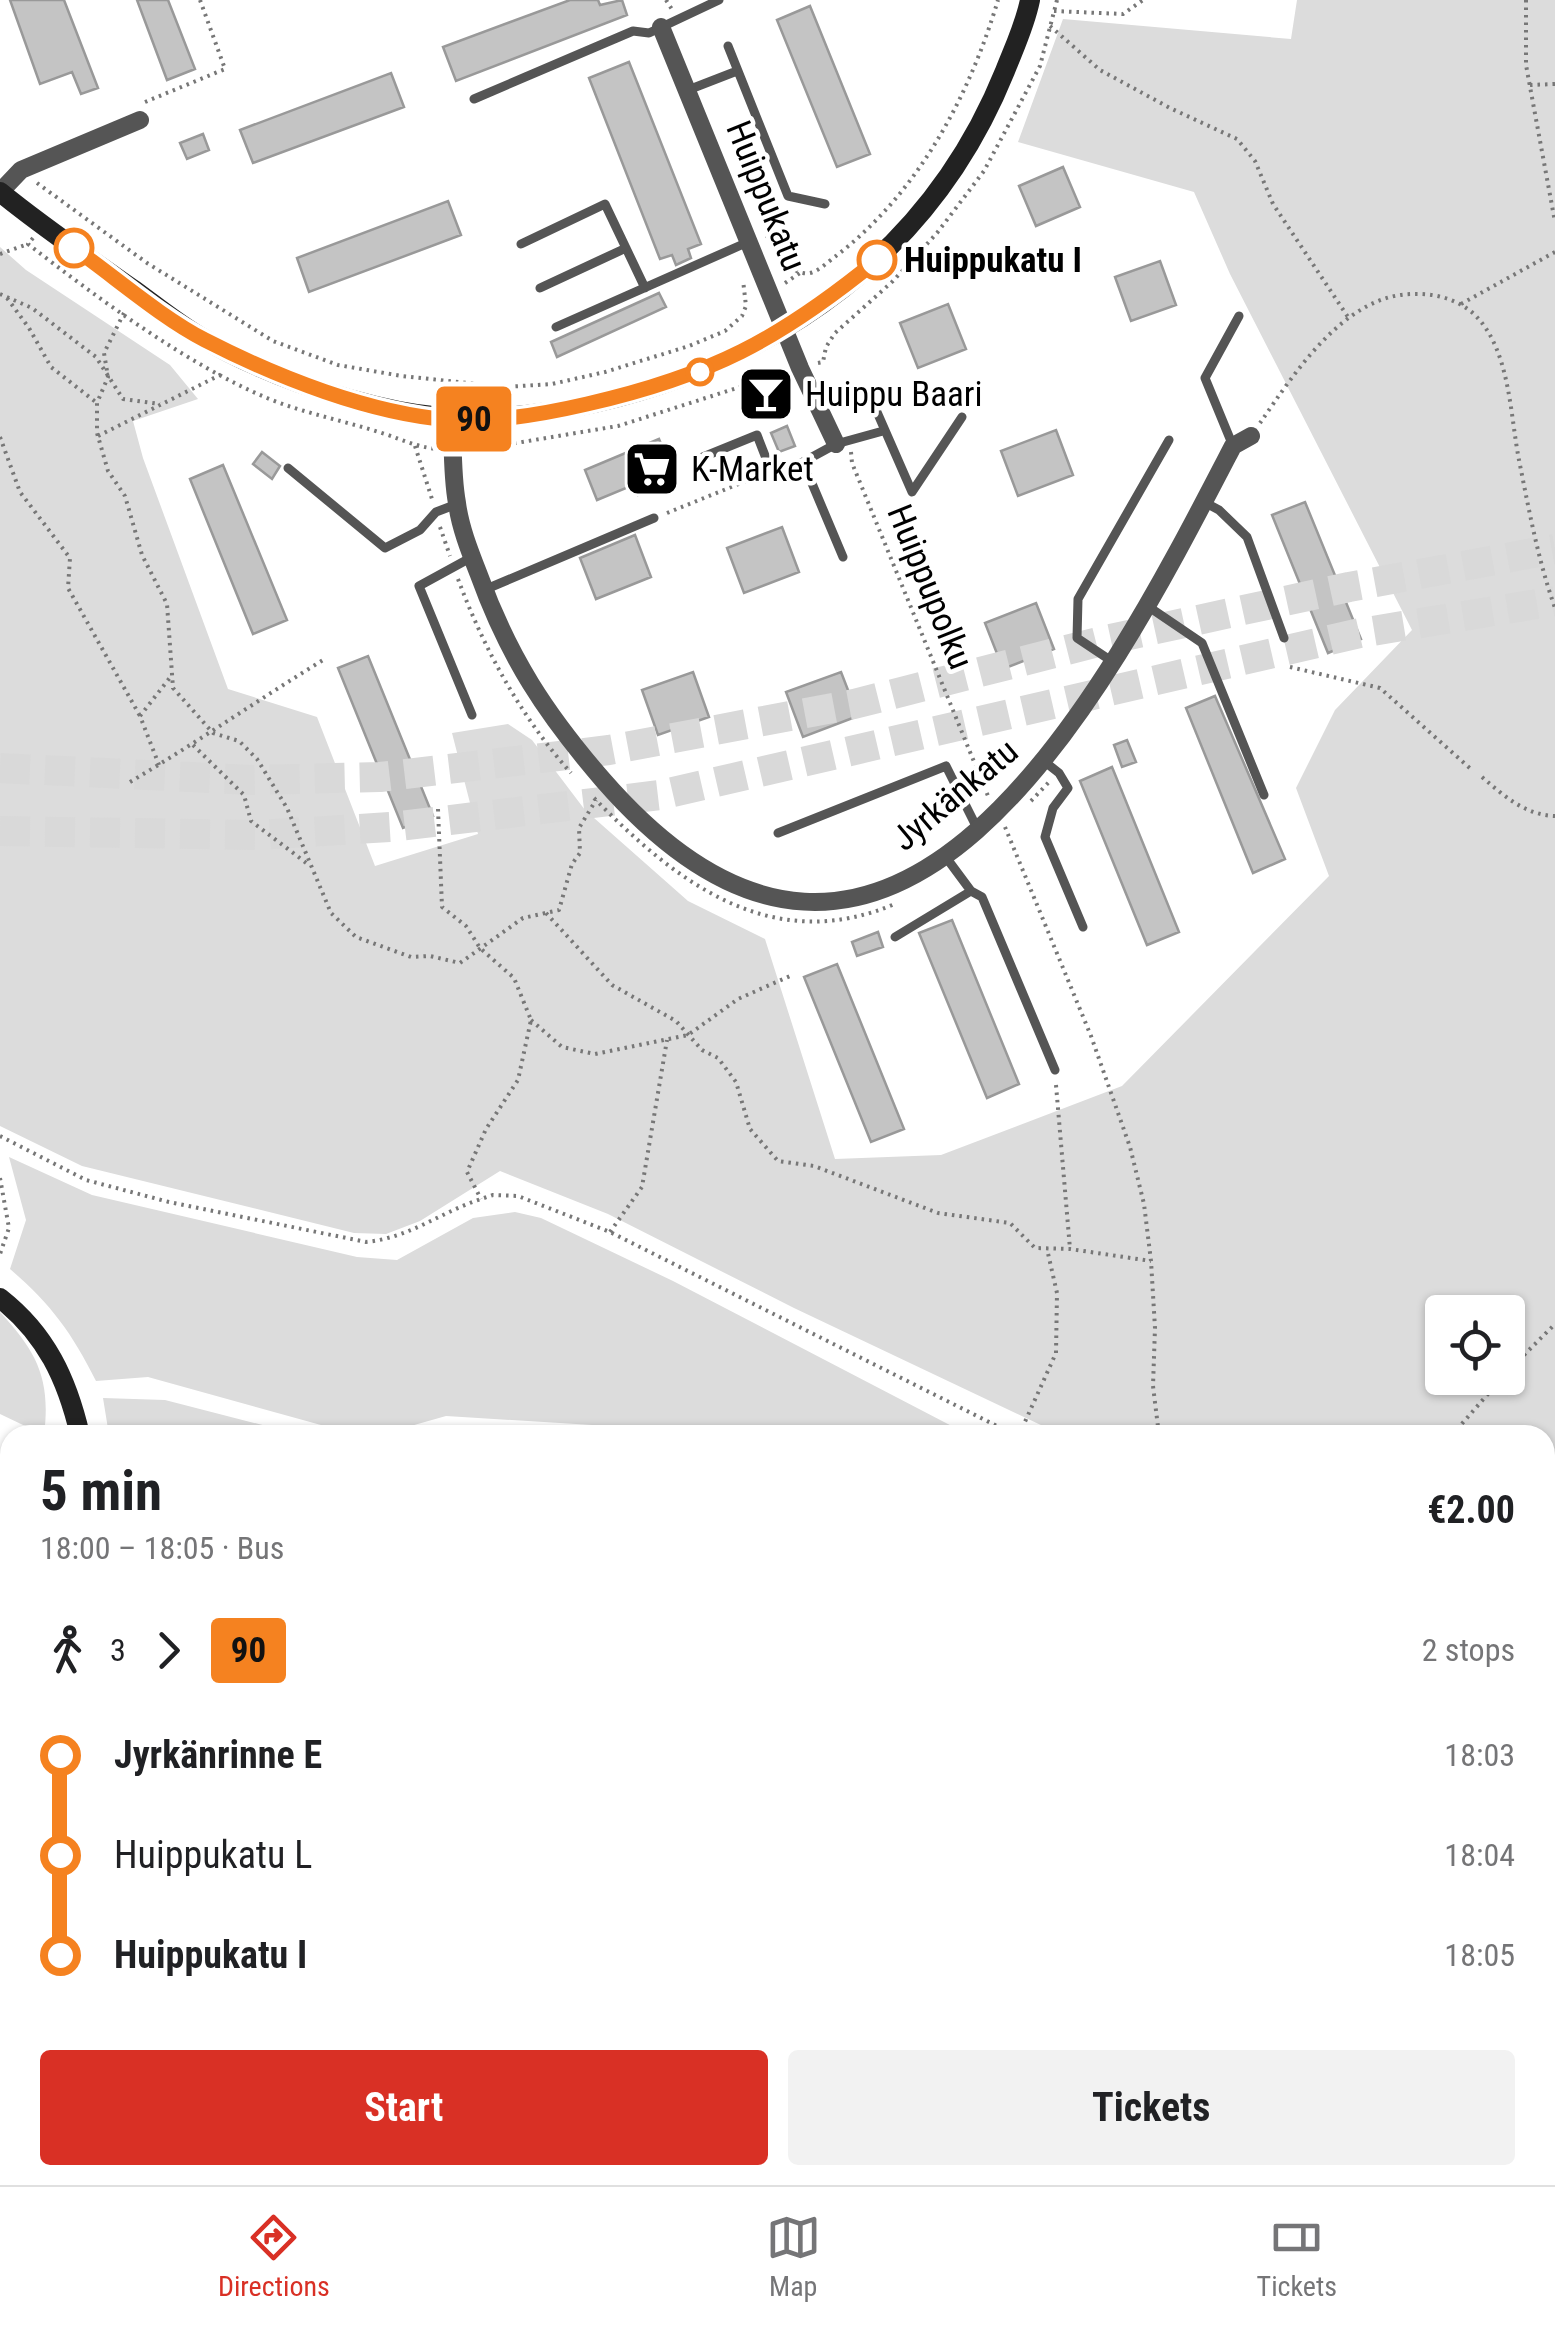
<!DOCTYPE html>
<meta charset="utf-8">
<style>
body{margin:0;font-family:"Roboto Condensed",sans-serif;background:#f2f2f2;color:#202124;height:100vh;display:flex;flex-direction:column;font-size:38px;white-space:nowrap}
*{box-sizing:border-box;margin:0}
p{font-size:32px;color:#757577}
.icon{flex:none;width:55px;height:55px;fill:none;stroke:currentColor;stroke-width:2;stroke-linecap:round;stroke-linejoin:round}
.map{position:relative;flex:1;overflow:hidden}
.drawer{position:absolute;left:0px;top:1425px;width:1555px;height:760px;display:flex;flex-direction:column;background:#fff;border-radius:30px 30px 0 0;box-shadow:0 2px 8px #0004}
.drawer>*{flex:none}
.badge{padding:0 20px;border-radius:8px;font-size:35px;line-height:65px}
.tools{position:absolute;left:1425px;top:1295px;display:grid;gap:20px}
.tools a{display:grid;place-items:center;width:100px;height:100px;border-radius:10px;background:#fff;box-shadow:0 2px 8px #0004;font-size:50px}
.map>.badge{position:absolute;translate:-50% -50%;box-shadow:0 0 0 5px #fff}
.legs{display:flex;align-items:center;gap:15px;height:110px;padding:0 40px;font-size:32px}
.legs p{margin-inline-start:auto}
.summary{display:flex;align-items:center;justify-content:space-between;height:170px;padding:0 40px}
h1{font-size:55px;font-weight:700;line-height:75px}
.button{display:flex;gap:20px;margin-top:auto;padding:20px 40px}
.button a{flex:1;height:115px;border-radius:10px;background:#d93025;color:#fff;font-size:40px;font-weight:700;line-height:115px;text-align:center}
.button a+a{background:#f2f2f2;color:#202124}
ul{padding:0 40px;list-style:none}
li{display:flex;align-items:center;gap:35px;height:100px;font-size:38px}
li i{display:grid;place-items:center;width:15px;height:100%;margin:0 12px;background:currentColor}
li i::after{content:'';width:25px;height:25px;margin:-12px;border:8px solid;border-radius:50%;background:#fff}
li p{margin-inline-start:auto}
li:first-child i{background:linear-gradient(#0000 50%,currentColor 0)}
li:last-child i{background:linear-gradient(currentColor 50%,#0000 0)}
.tabs{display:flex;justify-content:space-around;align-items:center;height:140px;border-top:2px solid #e0e0e0;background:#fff;font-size:28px;color:#757577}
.tabs a{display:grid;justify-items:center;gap:5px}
.tabs .on{color:#d93025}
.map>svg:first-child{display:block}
.green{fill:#dcdcdc;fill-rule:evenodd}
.building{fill:#c4c4c4;stroke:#999;stroke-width:2.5}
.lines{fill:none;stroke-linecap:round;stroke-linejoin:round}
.highway-tunnel{stroke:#d9d9d9;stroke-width:30;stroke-dasharray:30 15;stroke-linecap:butt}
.path{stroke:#777;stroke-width:4;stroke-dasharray:2.5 5;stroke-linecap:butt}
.lane{stroke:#555;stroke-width:9}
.street{stroke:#555;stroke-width:18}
.secondary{stroke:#222;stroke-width:20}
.line-1-casing{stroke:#fff;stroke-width:22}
.line-1{stroke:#f58220;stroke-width:15}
.stop-1-dot{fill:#fff;stroke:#f58220;stroke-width:5}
.labels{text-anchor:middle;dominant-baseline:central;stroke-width:9;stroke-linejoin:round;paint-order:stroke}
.street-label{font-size:35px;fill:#000;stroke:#fff}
.stop-label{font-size:35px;font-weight:bold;fill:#000;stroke:#fff;text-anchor:start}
.poi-label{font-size:35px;fill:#000;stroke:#fff;text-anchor:start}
</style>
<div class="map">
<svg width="1555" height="2185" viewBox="0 0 1555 2185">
<rect width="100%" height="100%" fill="#fff"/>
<path class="green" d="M1297,0H1555V1580L1545,1576V1435H1062L794,1308L608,1214L500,1171L420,1221L386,1234L354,1233L82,1166L0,1126V247L26,270L170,365L198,399L133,421L143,458L228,689L317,717L375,866L478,834L452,733L508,724L532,740L585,810L688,901L765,939L835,1159L941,1155L1122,1086L1329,876L1296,788L1335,710L1412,630L1230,274L1194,192L1018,142L1063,19L1291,39ZM1442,1312H1508V1378H1442Z
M9,1157L92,1195L357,1257L397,1260L473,1218L515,1212L541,1218L673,1281L969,1435H618L592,1425L446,1416L386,1433L339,1430L148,1377L96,1381C72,1333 51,1304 10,1269L26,1220Z
M0,1312C37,1352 51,1379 44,1435L0,1414Z
M103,1398L165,1400L274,1428L289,1435H109Z
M1545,1603L1555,1608V1943L1545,1939Z
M0,2042L10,2059V2175H77L82,2185H0Z
M1366,2175H1511L1512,2185H1367Z"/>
<path class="building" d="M10,0H64L98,88L81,94L72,72L40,84Z
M137,0H168L195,69L167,80Z
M570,0H598L600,5L622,0L627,15L456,81L443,47Z
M810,6L870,154L837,167L777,20Z
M629,62L701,244L688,249L691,258L676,265L672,255L660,259L589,78Z
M391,73L404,107L253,163L240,130Z
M203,134L209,150L187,159L180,143Z
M1063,167L1080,207L1036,226L1019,186Z
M448,201L461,235L309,292L297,258Z
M1160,261L1176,305L1131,321L1115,277Z
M659,293L666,307L557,357L551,342Z
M948,304L966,349L918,368L900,323Z
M772,384L783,407L768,415L756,391Z
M787,426L795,446L779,452L771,433Z
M1056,430L1073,475L1018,496L1001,451Z
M659,439L676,479L638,495L633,485L597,500L585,470Z
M262,452L280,466L272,479L253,464Z
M223,465L287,620L253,634L190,479Z
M1305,502L1361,639L1328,653L1272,515Z
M782,527L799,572L744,593L727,548Z
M635,535L651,577L596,599L580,558Z
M1036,603L1054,649L1003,669L985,623Z
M368,656L433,816L403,828L338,668Z
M693,672L709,717L658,735L642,690Z
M841,672L858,716L803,737L786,692Z
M1215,696L1285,859L1253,873L1186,708Z
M1127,740L1136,762L1122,767L1114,745Z
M1112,767L1179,932L1147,945L1080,781Z
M952,920L1019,1084L987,1098L919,933Z
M878,932L883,947L857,956L852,942Z
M837,964L904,1129L871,1142L804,977Z"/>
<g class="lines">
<path class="highway-tunnel" d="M0,768L252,780L380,777L609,750L854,704L1106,640L1349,587L1555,549
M0,831L259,835L391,827L660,795L1360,633L1555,601"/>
<path class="path" d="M666,0L673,11
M1526,0V65L1555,222
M1054,11L1123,14L1143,0
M1050,26L1100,70L1170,108L1237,139L1255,161L1273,204L1348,317
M1530,85L1555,84
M145,102L225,69L200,0
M37,183L147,263L273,341L338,365L402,376L505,387L552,384L605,372L689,346L725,331L742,316L746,306L743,280
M767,236C775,249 787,270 803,273C815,276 827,262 836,256C918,193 969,97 998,0
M33,238L28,244C96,297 188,365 267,398C306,414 346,421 385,434C403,440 417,447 437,449
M0,254L28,244
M785,283L800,273
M0,294L32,308L96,357L123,399L160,404
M7,298L29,328L51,367L97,403
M1461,304L1555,252
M124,313L104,353L108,377L97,403V433L108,471L125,496L142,555L167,604L173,688L213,733L239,741L257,759L287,808L331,913L356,937L411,957L430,956L460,963L523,918L559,910L572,864L580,853L579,828L596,800
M818,363L823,362L826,347L835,333L893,281L937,233L984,171L1040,66L1057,0
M1260,423C1294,374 1344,295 1412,294C1434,293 1458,299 1475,315C1510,350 1510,414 1519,460C1529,510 1538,560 1555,608
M98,436L222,374
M0,437L20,492L70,558L68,588L140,716
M415,446L432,499
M851,452L852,463L988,796
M471,453L485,454L510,444L618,426L784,373
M667,513L761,475
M440,527L450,556
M458,579C484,649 521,717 571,773
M1290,667L1380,688L1472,770
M193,745L244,795L251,821L309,865
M159,765L140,716L172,675
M1482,777C1504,796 1525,815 1555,816
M130,782C196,743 258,700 323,660
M594,798C678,884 773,957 897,903
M1031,801L1049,782
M438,809L442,907L466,926L480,948L514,978L531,1020L518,1080L486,1129L467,1172L481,1199
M1005,827L1091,1036L1130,1147L1144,1204L1151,1261L1155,1328L1153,1386L1159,1435
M546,913L612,985L676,1021L702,1050L718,1058L736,1082L750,1129L778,1161L814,1166L938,1213L1010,1223L1035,1248L1070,1249L1151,1261
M531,1020L562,1047L595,1054L688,1035L738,999L790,976
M1056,1085L1070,1249
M0,1136L86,1180L169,1202L366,1242C409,1238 441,1212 481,1199L493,1195L518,1196L610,1232L1015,1435
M0,1178L9,1228L0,1254
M610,1232L642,1187L667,1040
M1508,1371L1555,1324
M1019,1435L1056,1353L1057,1293L1047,1249
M1452,1435L1502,1378
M1545,1585L1555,1591
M1545,1703L1555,1706
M311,2175L316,2185
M1354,2175L1355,2185
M842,2185L884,2179"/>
<path class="lane" d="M728,46L788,196L825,204
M688,90L737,71
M474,99L633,31L649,33L719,0
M521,244L605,204L645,288
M540,288L626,248
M556,327L748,242
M870,396L912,492L962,417
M1233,446L1205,378L1239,316
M698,459L757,435L771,471L803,462L836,444L883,431
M803,462L843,557
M288,468L385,548L420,530L436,512L457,504
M1204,502L1219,510L1247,537L1284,638
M484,590L654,518
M1146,605L1202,643L1264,795
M1113,662L1077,638L1078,599L1169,440
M472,715L419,586L472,557
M1045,762L1059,773L1068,788L1053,808L1045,837L1083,927
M778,833L946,766L977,828
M945,856L971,891L982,897L1055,1070
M895,937L971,891"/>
<path class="street" d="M661,27L800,368L836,444
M0,192L21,170L140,120
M452,420C453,447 452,476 457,503C460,527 470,552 479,575C509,658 546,714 603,780C894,1114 1111,681 1233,446L1251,436
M0,1637L10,1642
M1545,2139L1555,2140
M1130,2175L1131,2185
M900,2185L1008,2175"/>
<path class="secondary" d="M0,192C43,227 88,258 134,290C156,306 178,324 202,338C261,372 333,398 399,411C467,424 527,418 594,403C780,360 932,252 1005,71C1014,48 1025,25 1030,0
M0,1298C46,1334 67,1379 80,1435
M285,2175L290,2185"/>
</g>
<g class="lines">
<g class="line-1-casing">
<path id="line-1" d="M74,248C115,277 162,318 205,340C277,377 370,414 451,420C495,423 544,414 587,404C710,376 779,340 877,260"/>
</g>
<use href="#line-1" class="line-1"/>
</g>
<defs>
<g id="bar-square" transform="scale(2.875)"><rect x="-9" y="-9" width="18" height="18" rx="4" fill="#000" stroke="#fff"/><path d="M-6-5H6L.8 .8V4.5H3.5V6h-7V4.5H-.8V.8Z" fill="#fff"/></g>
<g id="supermarket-square" transform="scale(2.875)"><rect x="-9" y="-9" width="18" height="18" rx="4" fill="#000" stroke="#fff"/><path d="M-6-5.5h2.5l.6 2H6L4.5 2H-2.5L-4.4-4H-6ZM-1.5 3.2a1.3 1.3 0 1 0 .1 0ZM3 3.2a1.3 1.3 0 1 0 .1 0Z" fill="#fff"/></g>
</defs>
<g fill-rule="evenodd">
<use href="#bar-square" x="766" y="394"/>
<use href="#supermarket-square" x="652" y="469"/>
</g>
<g class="stop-1-dot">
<circle cx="74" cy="248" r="18"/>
<circle cx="877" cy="260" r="18"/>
<circle cx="700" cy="372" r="12"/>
</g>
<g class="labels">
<g class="street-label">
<text transform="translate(766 196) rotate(68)">Huippukatu</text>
<text transform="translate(930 587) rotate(68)">Huippupolku</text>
<text transform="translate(955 795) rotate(-40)">Jyrkänkatu</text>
</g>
<g class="stop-label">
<text x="904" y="260">Huippukatu I</text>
</g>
<g class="poi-label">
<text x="805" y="394">Huippu Baari</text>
<text x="691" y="469">K-Market</text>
</g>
</g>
</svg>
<div class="tools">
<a><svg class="icon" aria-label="locate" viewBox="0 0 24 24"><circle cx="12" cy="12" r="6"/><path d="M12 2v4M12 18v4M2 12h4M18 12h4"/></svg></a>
</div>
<b class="badge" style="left:474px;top:419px;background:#f58220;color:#111">90</b>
<section class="drawer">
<div class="summary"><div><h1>5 min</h1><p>18:00 – 18:05 · Bus</p></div><b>€2.00</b></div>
<div class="legs"><svg class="icon" aria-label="walk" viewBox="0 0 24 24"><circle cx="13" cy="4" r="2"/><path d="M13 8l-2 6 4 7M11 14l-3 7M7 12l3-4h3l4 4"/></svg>3<svg class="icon" aria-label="forward" viewBox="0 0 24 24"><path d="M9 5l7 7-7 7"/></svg><b class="badge" style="background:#f58220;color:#111">90</b><p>2 stops</p></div>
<ul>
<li><i style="color:#f58220"></i><b>Jyrkänrinne E</b><p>18:03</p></li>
<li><i style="color:#f58220"></i><span>Huippukatu L</span><p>18:04</p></li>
<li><i style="color:#f58220"></i><b>Huippukatu I</b><p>18:05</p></li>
</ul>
<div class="button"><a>Start</a><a>Tickets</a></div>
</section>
</div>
<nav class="tabs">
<a class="on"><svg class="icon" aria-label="directions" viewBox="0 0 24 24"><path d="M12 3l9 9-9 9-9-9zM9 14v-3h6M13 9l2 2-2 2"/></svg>Directions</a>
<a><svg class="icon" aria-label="map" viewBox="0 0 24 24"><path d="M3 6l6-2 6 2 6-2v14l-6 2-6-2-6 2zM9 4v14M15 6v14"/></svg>Map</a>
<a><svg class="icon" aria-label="tickets" viewBox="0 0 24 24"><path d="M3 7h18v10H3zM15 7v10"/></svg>Tickets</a>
</nav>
